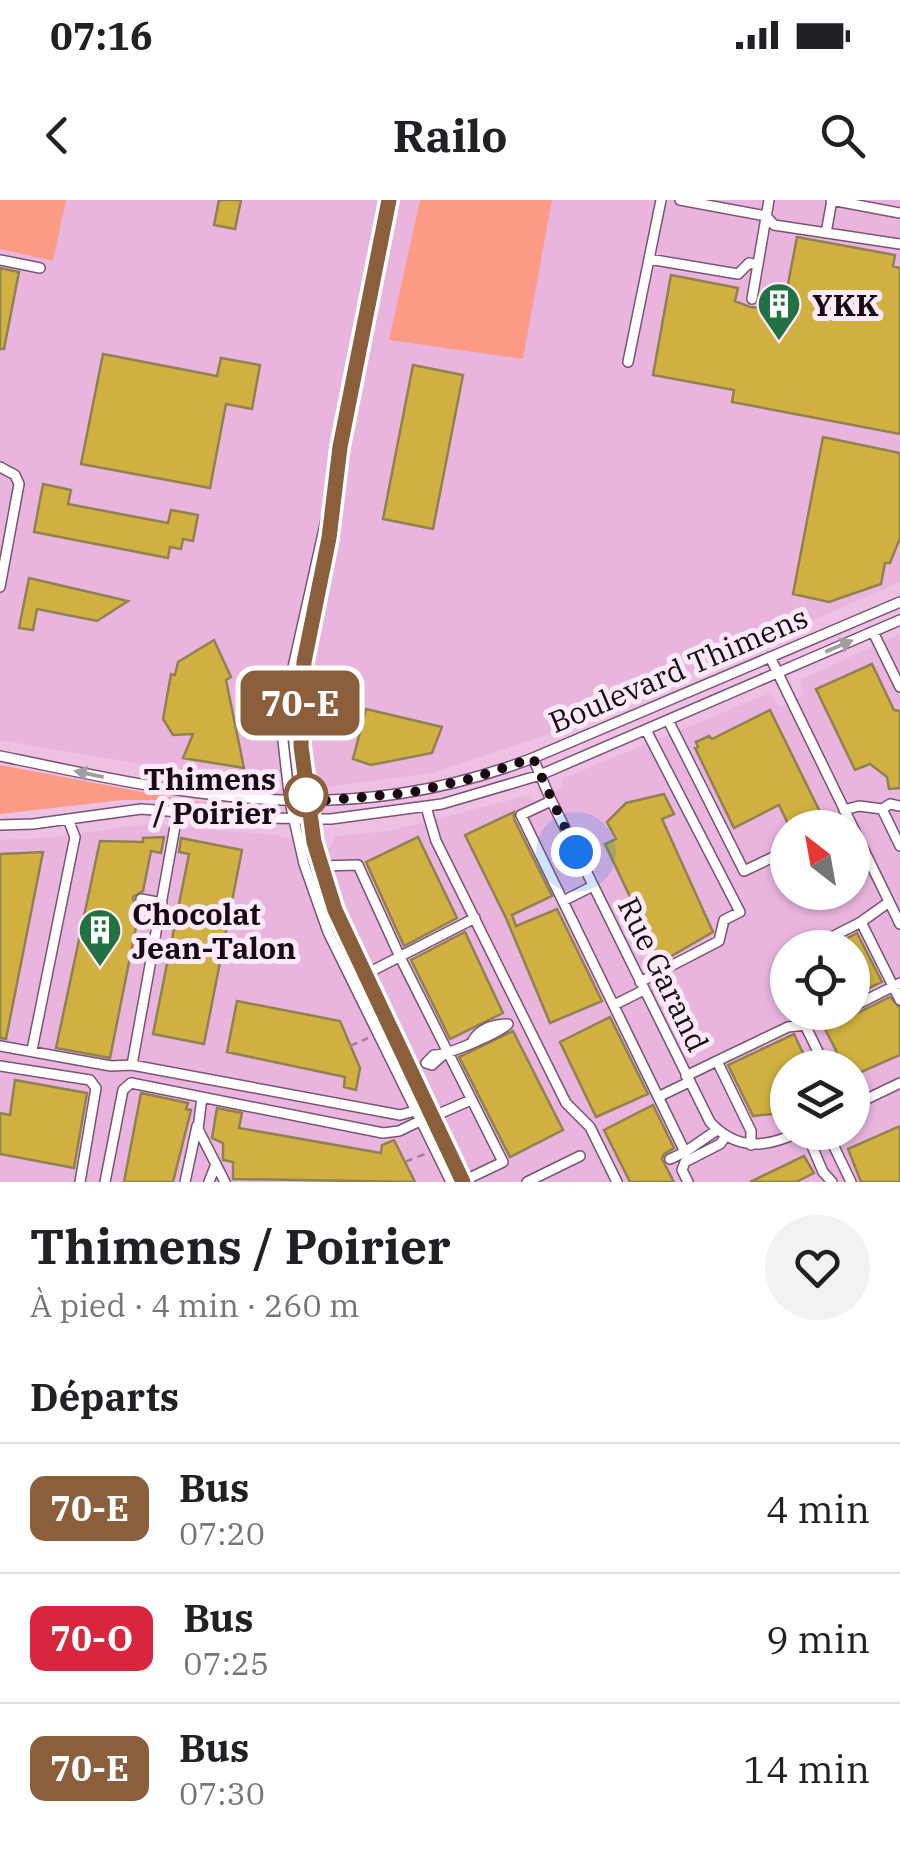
<!DOCTYPE html>
<html lang="fr">
<meta charset="utf-8">
<style>
body{margin:0;font-family:"IBM Plex Serif",serif;background:#f2f2f2;color:#202124;height:100vh;display:flex;flex-direction:column;font-size:38px;white-space:nowrap}
*{box-sizing:border-box;margin:0}
p{font-size:32px;color:#757577}
.icon{flex:none;width:55px;height:55px;fill:none;stroke:currentColor;stroke-width:2;stroke-linecap:round;stroke-linejoin:round}
.map{position:relative;height:982px;overflow:hidden}
.sheet{display:flex;flex-direction:column;background:#fff;flex:1}
.sheet>*{flex:none}
.badge{padding:0 20px;border-radius:15px;font-size:35px;line-height:65px}
.needle{width:65px;rotate:329deg}
.tools{position:absolute;left:770px;top:610px;display:grid;gap:20px}
.tools a{display:grid;place-items:center;width:100px;height:100px;border-radius:50%;background:#fff;box-shadow:0 2px 8px #0004;font-size:50px}
.you{position:absolute;width:50px;height:50px;margin:-25px;border:8px solid #fff;border-radius:50%;background:#1a73e8;box-shadow:0 0 0 15px #1a73e833}
.map>.badge{position:absolute;translate:-50% -50%;box-shadow:0 0 0 5px #fff}
h2{padding:0 30px;font-size:38px;line-height:90px}
.round{display:grid;place-items:center;flex:none;width:105px;height:105px;border-radius:52px;background:#f2f2f2}
.headline{display:flex;align-items:center;justify-content:space-between;height:170px;padding:0 30px}
h1{font-size:48px;font-weight:700;line-height:75px}
ul{padding:0;list-style:none}
li{display:flex;align-items:center;gap:30px;height:130px;padding:0 30px;border-top:2px solid #e0e0e0}
li div{flex:1}
li b{display:block;font-size:38px}
li em{font-style:normal}
li .badge{min-width:110px;font-weight:700;text-align:center}
.status{display:flex;justify-content:space-between;align-items:center;height:70px;padding:0 50px;background:#fff;direction:ltr}
.status svg{height:28px;fill:currentColor}
header{display:flex;justify-content:space-between;align-items:center;height:130px;padding:0 30px;background:#fff;font-size:45px;font-weight:700}
.map>svg:first-child{display:block}
.built{fill:#e9b5df;fill-rule:evenodd}
.green{fill:#fb9b86}
.building{fill:#cfb041;stroke:#918150;stroke-width:2.5}
.lines{fill:none;stroke-linecap:round;stroke-linejoin:round}
.minor-casing{stroke:#7a5373;stroke-width:12}
.path{stroke:#a2809c;stroke-width:2.5;stroke-dasharray:8 5;stroke-linecap:butt}
.minor{stroke:#fff;stroke-width:9}
.oneway{fill:#a39da1}
.line-casing{stroke:#fff;stroke-width:22}
.line{stroke:#8b5e3c;stroke-width:15}
.walk{stroke:#180915;stroke-width:10;stroke-dasharray:0 18}
.stop-dot{fill:#fff;stroke:#8b5e3c;stroke-width:5}
.labels{text-anchor:middle;dominant-baseline:central;stroke-width:10;stroke-linejoin:round;paint-order:stroke}
.poi-label{font-size:30px;font-weight:bold;fill:#180915;stroke:#fdeaf9;text-anchor:start}
.street-label{font-size:30px;fill:#180915;stroke:#fdeaf9}
.stop-label{font-size:30px;font-weight:bold;fill:#180915;stroke:#fdeaf9;text-anchor:end}
</style>
<div class="status"><b>07:16</b><svg viewBox="0 0 49 12"><path d="M0 12V9h3v3zM5 12V6h3v6zM10 12V3h3v9zM15 12V0h3v12zM26 1h20v11H26zM47 4h2v5h-2z"/></svg></div>
<header><svg class="icon" aria-label="back" viewBox="0 0 24 24"><path d="M15 5l-7 7 7 7"/></svg>Railo<svg class="icon" aria-label="search" viewBox="0 0 24 24"><circle cx="10" cy="10" r="6"/><path d="M15 15l6 6"/></svg></header>
<div class="map">
<svg width="900" height="982" viewBox="0 0 900 982">
<rect width="100%" height="100%" fill="#edc0e4"/>
<path class="built" d="M0,0H900V382L555,532L432,573L325,587L317,571L271,574L264,585L0,540Z
M900,434V982H0V640L56,637L145,624L275,635L330,648L335,636L389,631L529,595L535,602L561,588L564,578L770,493L780,507L803,496L800,480ZM788,628H852V692H788ZM788,748H852V812H788ZM788,868H852V932H788Z"/>
<path class="green" d="M0,0H66L53,61L0,49Z
M420,0H552L523,159L389,140Z
M0,565L190,601L275,611L165,600H123L0,614Z"/>
<path class="building" d="M219,0H241L235,29L214,25Z
M797,37L895,55L893,66L900,68V234L732,202L734,190L653,175L671,75L738,88L735,101L750,107L783,110Z
M0,68L19,72L4,149H0Z
M103,154L217,176L221,158L260,165L252,209L226,204L210,288L81,264Z
M413,165L463,175L433,329L383,319Z
M823,237L900,253V338L890,363H885L881,384L829,402L793,394Z
M43,284L71,290L68,304L168,323L171,310L198,315L193,341L183,339L181,349L170,347L168,358L34,332Z
M29,378L128,401L97,421L37,409L33,430L19,428Z
M214,440L231,477L226,480L244,568L183,558L193,534L173,535L163,519L171,474L175,475L178,462Z
M872,464L894,510L900,511V588L889,589L887,577L870,564L855,570L816,489Z
M366,509L442,527L432,553L371,565L353,559Z
M770,510L823,618L804,628H790L779,605L734,628L695,548L698,547L696,542L709,536L712,539Z
M664,594L674,614L662,619L713,732L661,762L605,644L616,639L607,622L626,603Z
M514,612V619L552,696L512,715L516,726L557,709L602,801L550,823L506,718L465,635Z
M164,637L161,653L151,651L143,691L133,697L134,703L140,707L110,858L56,848L100,641L143,642V638Z
M418,637L457,718L404,746L366,662Z
M181,638L242,650L204,844L153,834L189,654L179,652Z
M43,652L6,839L0,838V654Z
M465,732L503,813L450,839L411,760Z
M857,733L882,782L852,796V748H829Z
M890,797L900,808V855L852,876V868H845L825,829Z
M237,801L340,821L360,868L356,890L344,887L345,877L227,852Z
M610,817L648,894L596,917L560,842Z
M513,831L563,930L510,957L459,857Z
M794,834L810,868H788V907L772,914L753,916L728,865Z
M15,880L87,893L74,968L0,954V913L10,915Z
M141,893L188,903L186,909L191,910L173,982H124Z
M653,905L674,948L664,954L662,959L674,982H630L604,930Z
M217,908L242,913L239,928L381,953L382,945L394,940L415,982L233,979V962L223,960V943L212,938Z
M900,926V982H861L848,949Z
M804,956L814,973L796,982H750Z"/>
<g class="lines">
<g class="minor-casing">
<path id="minor" d="M389,0L338,258L329,339L304,462L301,546L313,636L335,710L463,982
M661,0L649,59L738,74L749,63L758,65
M680,0L766,16L774,25L900,44
M831,0L900,13
M826,33L832,0
M0,60L40,68
M752,99L769,0
M628,162L649,59
M0,267L15,275L19,284L0,387
M326,320L287,494L283,541L290,602L304,664L328,732L451,982
M873,432L900,487
M770,457L900,724
M668,520L744,671L788,650
M0,556C192,596 342,631 533,558L900,402
M533,558L550,598L710,922C737,951 766,948 799,932
M551,601L521,615L685,952L717,930
M426,607L436,641L566,903L590,927L617,982
M882,609L890,604L900,606
M844,610L859,606L882,609L900,646
M0,625L33,624L141,609L261,618L331,619L442,604L540,575L900,420
M833,628L849,620
M320,666L358,665L400,757L503,962L461,982
M141,699L162,703
M563,701L593,686
M889,702L861,722L900,800
M810,748L861,722
M788,759L780,771L788,789
M364,775L475,718
M640,782L719,741L724,720L740,712L646,530
M614,805L644,790
M852,807L900,783
M799,812L805,825L821,822L840,812
M0,846L111,866L132,865L400,915L415,911
M32,850L75,637L68,619
M442,856L432,865L426,863L434,855C445,856 500,833 508,824C493,824 481,828 473,840
M717,861L788,827L805,825L826,868
M132,865L178,610
M0,866L90,880L96,888L80,982
M686,876L717,861L751,931V945
M202,897L198,929L225,982
M658,897L689,882
M852,906L900,883
M434,916L471,900
M806,932L823,972L832,982
M827,932L851,982
M670,959L685,952
M105,982L123,890L131,883L383,933L399,931L420,921
M185,982L197,926
M209,982L216,964
M527,982L580,956
M688,982L682,970L685,962L720,944L726,936"/>
</g>
<path class="path" d="M350,846L368,838
M405,962L425,954"/>
<use href="#minor" class="minor"/>
</g>
<defs><path id="oneway-solid" d="M-6-.8H1V-3.2L6.5 0L1 3.2V.8H-6Z" transform="scale(2.5)"/></defs>
<g class="oneway">
<use href="#oneway-solid" transform="translate(839 446) rotate(-23)"/>
<use href="#oneway-solid" transform="translate(89 574) rotate(-168)"/>
</g>
<g class="lines">
<g class="line-casing">
<path id="line" d="M389,0L340,247L329,338L304,462L301,546L314,642L335,710L463,982"/>
</g>
<use href="#line" class="line"/>
<path class="walk" d="M306,595V590L307,602L409,593L473,578L533,558L576,652"/>
</g>
<defs>
<g id="building-pin" transform="scale(2.25)"><path d="M0 17L-7.5 6A9.5 9.5 0 1 1 7.5 6Z" fill="#217142" stroke="#fdeaf9"/><path d="M-4-6H4V6H1V3H-1V6H-4ZM-2.5-4.3h1.7v1.8h-1.7ZM.8-4.3h1.7v1.8H.8ZM-2.5-1h1.7V.8h-1.7ZM.8-1h1.7V.8H.8Z" fill="#fff"/></g>
</defs>
<g fill-rule="evenodd">
<use href="#building-pin" x="779" y="104"/>
<use href="#building-pin" x="100" y="730"/>
</g>
<circle class="stop-dot" cx="306" cy="595" r="20"/>
<g class="labels">
<g class="poi-label">
<text x="812" y="104">YKK</text>
<text x="132" y="713">Chocolat<tspan x="132" dy="34">Jean-Talon</tspan></text>
</g>
<g class="street-label">
<text transform="translate(678 469) rotate(-23)">Boulevard Thimens</text>
<text transform="translate(664 774) rotate(64)">Rue Garand</text>
</g>
<g class="stop-label">
<text x="276" y="578">Thimens<tspan x="276" dy="34">/ Poirier</tspan></text>
</g>
</g>
</svg>
<div class="tools">
<a><svg class="needle" viewBox="-14 -14 28 28"><path d="M0-13l5 13h-10z" fill="#e53935"/><path d="M0 13l5-13h-10z" fill="#757577"/></svg></a>
<a><svg class="icon" aria-label="locate" viewBox="0 0 24 24"><circle cx="12" cy="12" r="6"/><path d="M12 2v4M12 18v4M2 12h4M18 12h4"/></svg></a>
<a><svg class="icon" aria-label="layers" viewBox="0 0 24 24"><path d="M12 4l9 5-9 5-9-5zM3 14l9 5 9-5"/></svg></a>
</div>
<div class="you" style="left:576px;top:652px"></div>
<b class="badge" style="left:300px;top:503px;background:#8b5e3c;color:#fff">70-E</b>
</div>
<section class="sheet">
<div class="headline"><div><h1>Thimens / Poirier</h1><p>À pied · 4 min · 260 m</p></div><a class="round"><svg class="icon" aria-label="heart" viewBox="0 0 24 24"><path d="M12 20l-8-8c-3-5 5-10 8-4 3-6 11-1 8 4z"/></svg></a></div>
<h2>Départs</h2>
<ul>
<li><span class="badge" style="background:#8b5e3c;color:#fff">70-E</span><div><b>Bus</b><p>07:20</p></div><em>4 min</em></li>
<li><span class="badge" style="background:#d7263d;color:#fff">70-O</span><div><b>Bus</b><p>07:25</p></div><em>9 min</em></li>
<li><span class="badge" style="background:#8b5e3c;color:#fff">70-E</span><div><b>Bus</b><p>07:30</p></div><em>14 min</em></li>
</ul>
</section>
